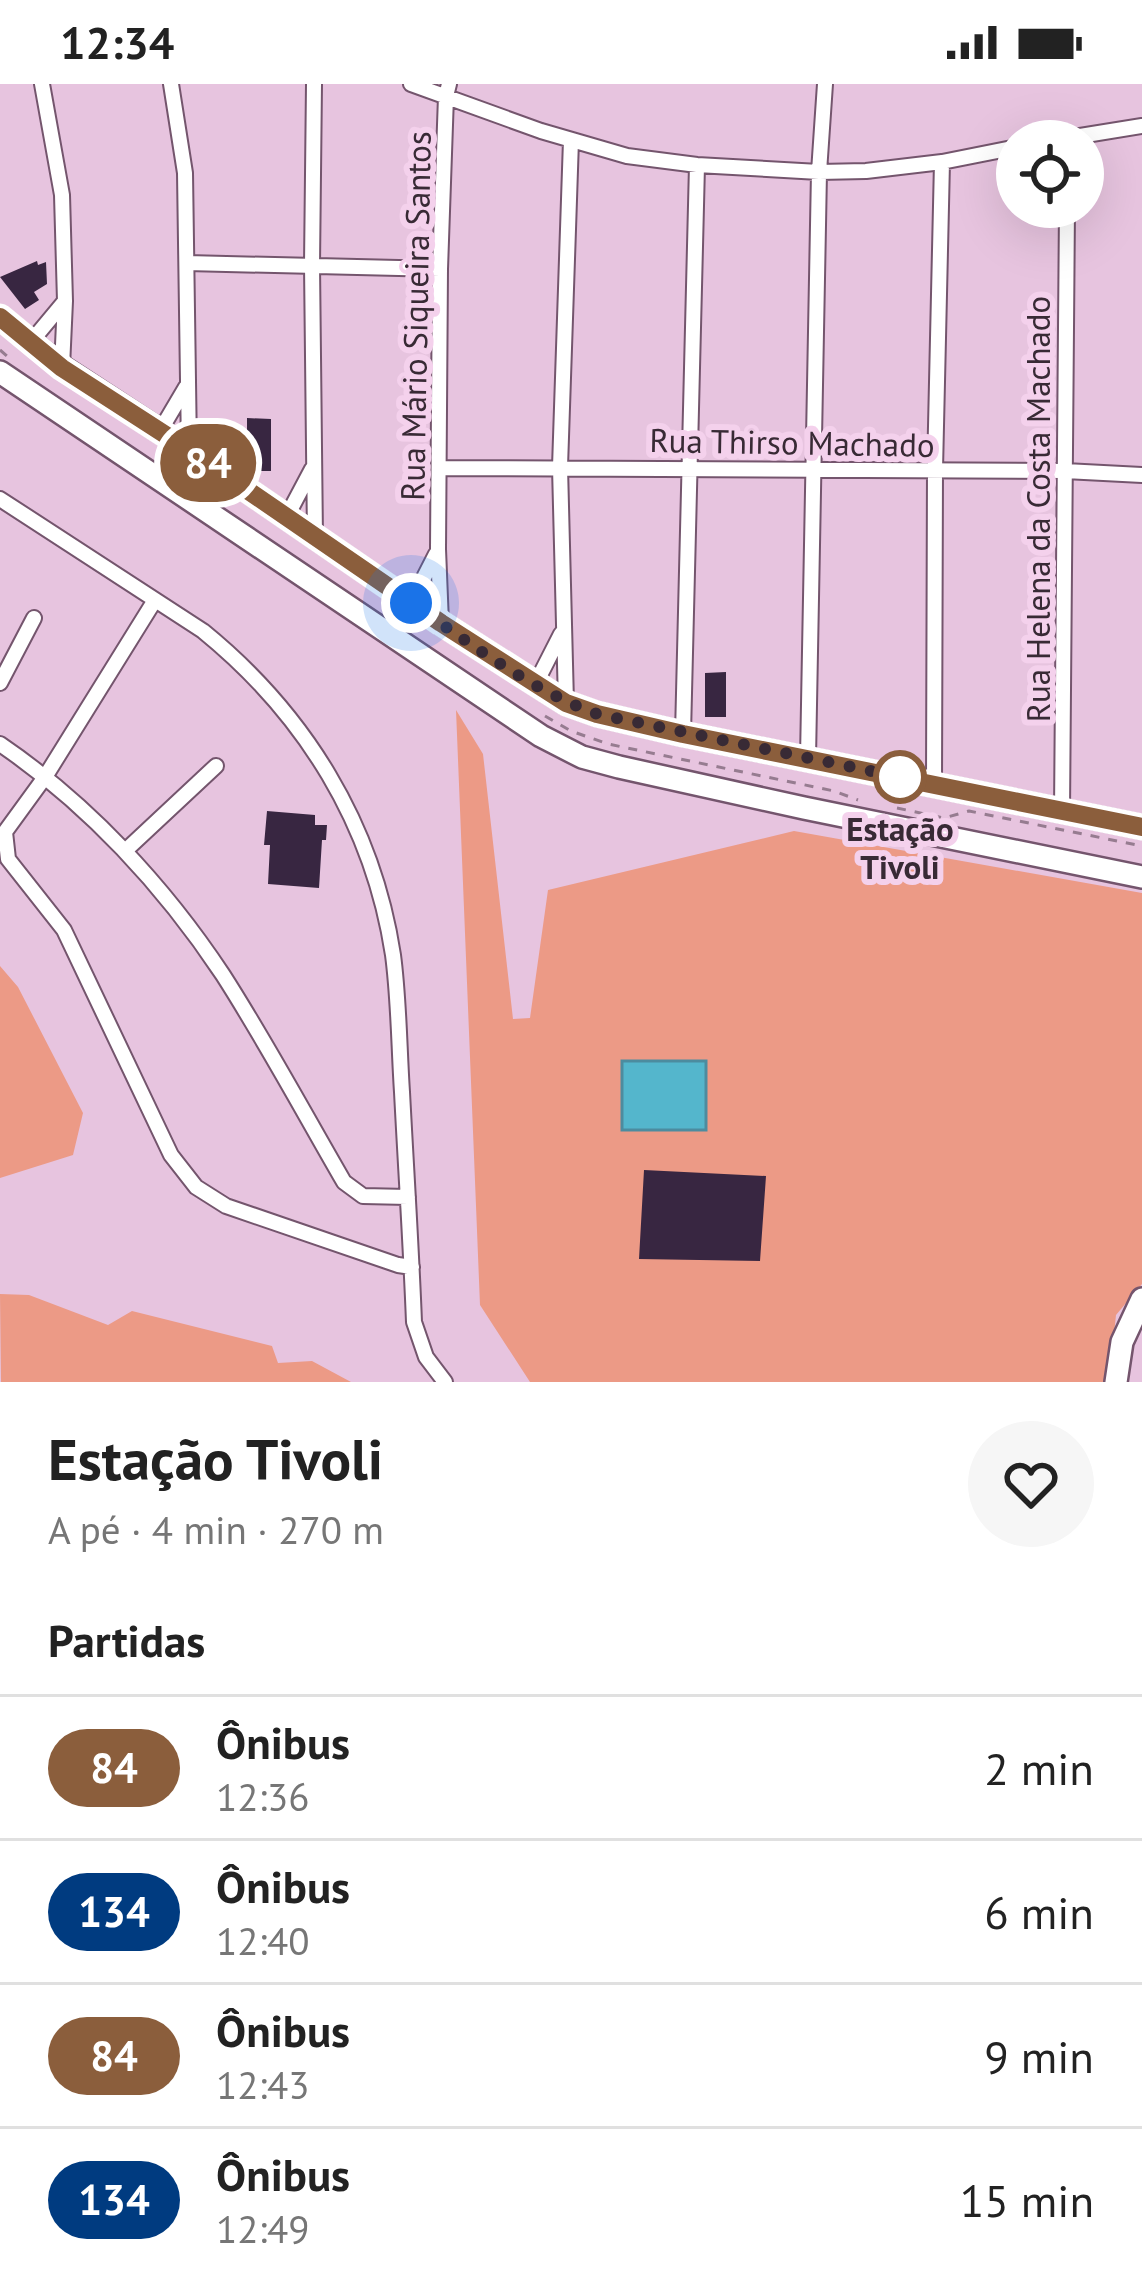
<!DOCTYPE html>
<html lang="pt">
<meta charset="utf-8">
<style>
body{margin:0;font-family:"PT Sans",sans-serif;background:#f6f6f6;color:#222;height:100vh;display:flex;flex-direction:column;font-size:45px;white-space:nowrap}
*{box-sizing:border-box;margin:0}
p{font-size:39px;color:#767676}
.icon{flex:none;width:66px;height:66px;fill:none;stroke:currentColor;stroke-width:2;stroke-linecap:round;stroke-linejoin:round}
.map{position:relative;height:1298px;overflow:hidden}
.details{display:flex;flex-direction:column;background:#fff;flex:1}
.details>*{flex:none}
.badge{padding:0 24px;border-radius:39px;font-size:42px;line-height:78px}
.tools{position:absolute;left:996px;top:36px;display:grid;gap:24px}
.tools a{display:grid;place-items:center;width:108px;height:108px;border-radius:50%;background:#fff;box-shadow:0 12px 48px #0002;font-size:60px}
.you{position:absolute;width:60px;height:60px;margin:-30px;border:9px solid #fff;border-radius:50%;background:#1a73e8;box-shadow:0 0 0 18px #1a73e833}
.map>.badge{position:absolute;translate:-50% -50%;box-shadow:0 0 0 6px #fff}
h2{padding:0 48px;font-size:45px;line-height:108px}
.round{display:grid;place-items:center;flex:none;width:126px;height:126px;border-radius:63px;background:#f6f6f6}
.head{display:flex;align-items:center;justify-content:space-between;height:204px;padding:0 48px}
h1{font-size:57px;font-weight:800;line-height:90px}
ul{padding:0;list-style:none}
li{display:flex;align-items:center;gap:36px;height:144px;padding:0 48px;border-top:3px solid #e0e0e0}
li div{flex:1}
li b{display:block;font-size:45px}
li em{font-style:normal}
li .badge{min-width:132px;font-weight:700;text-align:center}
.status{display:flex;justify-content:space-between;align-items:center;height:84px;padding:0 60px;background:#fff;direction:ltr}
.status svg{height:33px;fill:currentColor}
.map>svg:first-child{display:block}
.green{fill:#ec9a86}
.water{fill:#54b6cc;stroke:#4c8c9f;stroke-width:3}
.building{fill:#382641}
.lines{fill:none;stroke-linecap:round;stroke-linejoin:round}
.street-casing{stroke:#74556d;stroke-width:18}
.primary-casing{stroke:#74556d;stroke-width:26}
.path{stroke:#967c90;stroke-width:3;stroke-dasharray:9 9;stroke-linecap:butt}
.street{stroke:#fff;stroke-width:14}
.primary{stroke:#fff;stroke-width:21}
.line-casing{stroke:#fff;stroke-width:27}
.line{stroke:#8b5e3c;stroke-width:18}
.walk{stroke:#382a35;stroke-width:12;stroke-dasharray:0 21.6}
.stop-dot{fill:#fff;stroke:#8b5e3c;stroke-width:6}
.labels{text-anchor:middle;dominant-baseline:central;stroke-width:12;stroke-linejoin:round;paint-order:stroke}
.street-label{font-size:33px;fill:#382a35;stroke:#f4d1ec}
.stop-label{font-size:33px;font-weight:bold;fill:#382a35;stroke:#f4d1ec}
</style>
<div class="status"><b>12:34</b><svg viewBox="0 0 49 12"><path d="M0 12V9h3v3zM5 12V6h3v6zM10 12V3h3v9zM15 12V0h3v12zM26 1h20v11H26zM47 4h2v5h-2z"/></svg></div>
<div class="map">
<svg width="1142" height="1298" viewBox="0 0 1142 1298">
<rect width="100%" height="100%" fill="#e7c4df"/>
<path class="green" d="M456,626L483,670L513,935L530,934L548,806L794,747L1142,809V1200L1116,1231L1109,1298H530L480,1221Z
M0,882L18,903L83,1029L73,1071L0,1094Z
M0,1210L29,1211L108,1241L132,1227L272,1262L278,1279L312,1277L351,1298H1Z"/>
<path class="water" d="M622,977H706V1046H622Z"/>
<path class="building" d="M37,177L38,181L46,178L47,200L34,208L39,216L25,225L0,193Z
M247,334L271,335V387H259V378H247Z
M726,588V633H705V589Z
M267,727L315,731V741H327L326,756H322L319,804L268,800L270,761H264Z
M644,1086L766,1092L760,1177L639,1175Z"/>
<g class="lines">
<g class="street-casing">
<path id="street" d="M42,0L62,111L65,217L62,283
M171,0L185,89L189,366
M314,0L312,181L315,454
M411,0L541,47L627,72L697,81L819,88L866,87L942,78L1017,63
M1049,57L1142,42
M187,179L440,185
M30,259L65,217
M160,347L186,303
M441,384L1065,387L1142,391
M0,415L203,547C305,630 373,740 393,871C399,916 399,963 402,1008C406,1085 411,1161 414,1238L426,1273L445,1298
M286,434L312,385
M155,516L45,693L5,748L8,775L64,846L171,1071L196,1103L226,1122L398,1181L412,1183
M411,519L436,470
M441,539L438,465L440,185L446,12L449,0
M0,599L34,534
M535,601L561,550
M566,619L560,383L571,56
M683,650L697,81
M0,660C88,720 164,802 223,891C266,958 304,1029 344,1098L363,1112L408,1113
M808,674L819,88L825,0
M934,700L935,386L942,78
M1062,727L1067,123
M125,767L216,682"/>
</g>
<g class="primary-casing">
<path id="primary" d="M0,233L62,283L189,366L441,539L566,619L597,630L683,650L1142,743
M0,288L541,652L582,673L619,683L804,724L1142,793
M1116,1298L1122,1258L1142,1215"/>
</g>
<path class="path" d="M0,266L8,273
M545,632L571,647L608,660L834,707L858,716
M897,724L944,734L969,727L1142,762"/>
<use href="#street" class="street"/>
<use href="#primary" class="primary"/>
</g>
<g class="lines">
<g class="line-casing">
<path id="line" d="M0,233L62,284L189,366L441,539L566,619L597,630L683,650L1142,743"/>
</g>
<use href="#line" class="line"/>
<path class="walk" d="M411,519C470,559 529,605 597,630L900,693"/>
</g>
<circle class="stop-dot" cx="900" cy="693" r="24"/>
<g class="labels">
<g class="street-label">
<text transform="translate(415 232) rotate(-89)">Rua Mário Siqueira Santos</text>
<text transform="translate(792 358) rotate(1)">Rua Thirso Machado</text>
<text transform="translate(1037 425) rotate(-90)">Rua Helena da Costa Machado</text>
</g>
<g class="stop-label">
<text x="900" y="744">Estação<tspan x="900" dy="38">Tivoli</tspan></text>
</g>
</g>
</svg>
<div class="tools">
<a><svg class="icon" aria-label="locate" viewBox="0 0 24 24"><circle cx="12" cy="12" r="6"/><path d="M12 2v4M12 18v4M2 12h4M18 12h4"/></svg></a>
</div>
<div class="you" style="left:411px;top:519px"></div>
<b class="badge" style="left:208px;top:379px;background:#8b5e3c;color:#fff">84</b>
</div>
<section class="details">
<div class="head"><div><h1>Estação Tivoli</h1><p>A pé · 4 min · 270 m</p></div><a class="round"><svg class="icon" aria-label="heart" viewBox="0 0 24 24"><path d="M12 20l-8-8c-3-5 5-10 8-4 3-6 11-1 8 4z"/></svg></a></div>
<h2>Partidas</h2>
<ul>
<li><span class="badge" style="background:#8b5e3c;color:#fff">84</span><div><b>Ônibus</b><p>12:36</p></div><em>2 min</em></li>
<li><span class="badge" style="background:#003b80;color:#fff">134</span><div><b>Ônibus</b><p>12:40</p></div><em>6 min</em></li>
<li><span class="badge" style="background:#8b5e3c;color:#fff">84</span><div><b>Ônibus</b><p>12:43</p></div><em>9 min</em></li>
<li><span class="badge" style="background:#003b80;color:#fff">134</span><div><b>Ônibus</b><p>12:49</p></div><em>15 min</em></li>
</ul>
</section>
